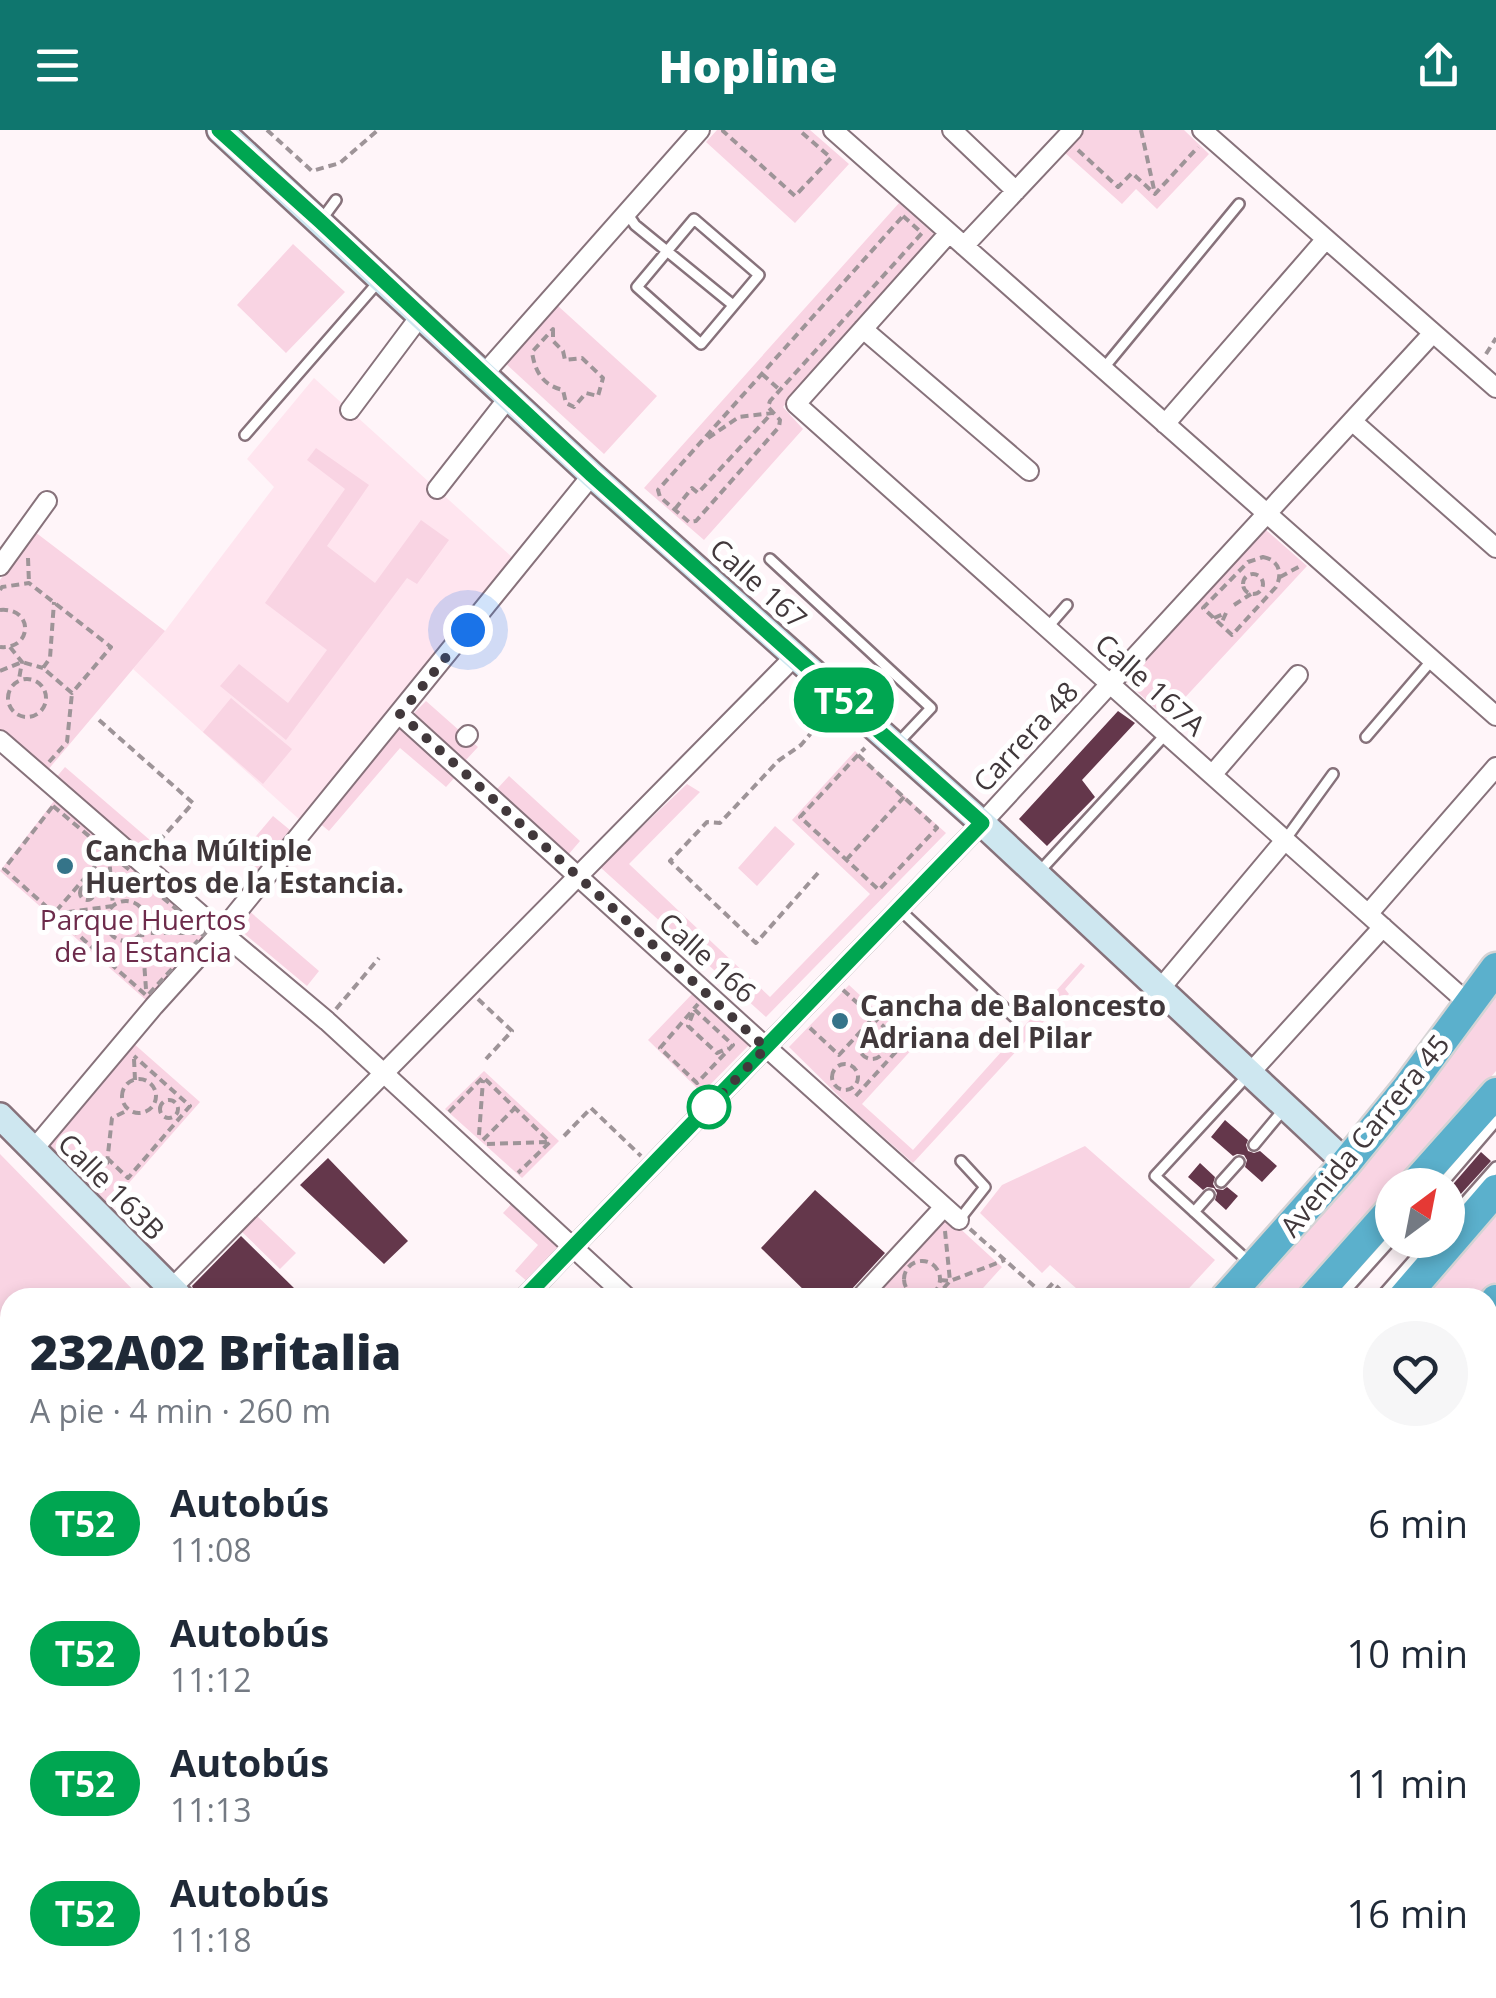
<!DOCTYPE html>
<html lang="es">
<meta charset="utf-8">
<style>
body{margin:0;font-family:"Open Sans",sans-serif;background:#f6f6f7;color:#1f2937;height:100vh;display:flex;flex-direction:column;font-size:38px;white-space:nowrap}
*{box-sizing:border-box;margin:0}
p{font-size:32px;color:#747a83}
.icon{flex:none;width:55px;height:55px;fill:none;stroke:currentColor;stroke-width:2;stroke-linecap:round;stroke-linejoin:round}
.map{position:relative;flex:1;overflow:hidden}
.details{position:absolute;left:0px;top:1158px;width:1498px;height:712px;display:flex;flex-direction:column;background:#fff;border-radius:30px 30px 0 0;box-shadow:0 5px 15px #0003}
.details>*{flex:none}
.badge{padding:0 20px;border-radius:32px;font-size:35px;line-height:65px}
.needle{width:65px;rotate:32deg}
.tools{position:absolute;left:1375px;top:1038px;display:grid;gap:20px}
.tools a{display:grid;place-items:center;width:90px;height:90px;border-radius:50%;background:#fff;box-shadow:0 5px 15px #0003;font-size:50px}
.you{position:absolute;width:50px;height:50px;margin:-25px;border:8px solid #fff;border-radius:50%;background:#1a73e8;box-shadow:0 0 0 15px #1a73e833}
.map>.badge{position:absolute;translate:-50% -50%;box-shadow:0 0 0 5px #fff}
.round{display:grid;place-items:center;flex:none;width:105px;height:105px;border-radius:52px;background:#f6f6f7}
.summary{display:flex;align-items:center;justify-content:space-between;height:170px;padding:0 30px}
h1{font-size:48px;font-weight:800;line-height:75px}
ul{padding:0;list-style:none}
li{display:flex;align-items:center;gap:30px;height:130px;padding:0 30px}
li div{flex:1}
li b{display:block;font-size:38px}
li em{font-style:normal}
li .badge{min-width:110px;font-weight:700;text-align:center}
header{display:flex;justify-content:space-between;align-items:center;height:130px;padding:0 30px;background:#0f766e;color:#fff;font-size:45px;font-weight:800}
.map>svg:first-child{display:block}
.built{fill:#ffe5ef}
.green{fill:#f9d4e3}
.building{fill:#64374b}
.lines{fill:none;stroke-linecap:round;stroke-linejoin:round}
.lane-casing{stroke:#87727b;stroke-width:14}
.street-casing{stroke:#87727b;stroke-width:22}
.secondary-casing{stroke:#87727b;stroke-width:30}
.highway-casing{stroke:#d5d3d4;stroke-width:35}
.path{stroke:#9e9498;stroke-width:4;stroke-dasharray:8 5;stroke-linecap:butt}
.lane{stroke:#fff;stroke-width:9}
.street{stroke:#fff;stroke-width:18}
.secondary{stroke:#cee7f0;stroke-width:25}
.highway{stroke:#5bb0cc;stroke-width:30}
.line-casing{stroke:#fff;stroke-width:22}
.line{stroke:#00a651;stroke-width:15}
.walk{stroke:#41383b;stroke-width:10;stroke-dasharray:0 18}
.poi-dot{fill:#357489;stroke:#fff;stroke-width:4}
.stop-dot{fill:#fff;stroke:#00a651;stroke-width:5}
.labels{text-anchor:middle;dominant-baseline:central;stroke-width:10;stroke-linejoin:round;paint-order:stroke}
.street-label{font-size:28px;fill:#41383b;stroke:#fff}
.poi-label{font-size:28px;font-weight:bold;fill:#41383b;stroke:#fff;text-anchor:start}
.park-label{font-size:28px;fill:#6d2b4b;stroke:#fff}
</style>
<header><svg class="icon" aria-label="menu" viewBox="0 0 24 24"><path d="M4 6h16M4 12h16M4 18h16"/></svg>Hopline<svg class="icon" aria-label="share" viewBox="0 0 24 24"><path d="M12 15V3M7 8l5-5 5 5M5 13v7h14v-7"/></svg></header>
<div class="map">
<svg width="1496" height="1868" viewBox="0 0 1496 1868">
<rect width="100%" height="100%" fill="#fff5f9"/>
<path class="built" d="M314,248L512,427L301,691L133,539L165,501L274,357L247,329Z"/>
<path class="green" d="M717,0H810L849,34L795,93L706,12Z
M1084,0H1184L1209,24L1157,79L1136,59L1122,74L1064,22Z
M899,73L936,106L783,277L803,299L704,410L644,358Z
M293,114L345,162L286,223L237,175Z
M557,175L657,266L604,324L504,232Z
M316,318L369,355L327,416L375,453L421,390L449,410L417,454L407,448L286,610L220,556L239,534L288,573L327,520L265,473L345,359L307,330Z
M1266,400L1307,436L1166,588L1123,549Z
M35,402L165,501L47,641L0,599V450Z
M231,568L292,619L263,654L203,602Z
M426,571L478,617L465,631L413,584Z
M399,597L456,646L446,657L400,618L329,701L318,692Z
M855,621L946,703L766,887L600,737L687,654L700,662L629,734L770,867L870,764L792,690Z
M65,637L151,711L139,725L54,650Z
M509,646L580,711L568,725L497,659Z
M54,671L210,803L147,871L0,741Z
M273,686L290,700L257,740L240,725Z
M775,696L795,714L757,756L738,738Z
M248,780L319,841L307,856L235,796Z
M1081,833L1085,836L1065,859L1069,864L913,1033L855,982L789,917L849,855L915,916L862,974L913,1020Z
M1496,850V941L1397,1055H1392V1060L1296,1167L1244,1168Z
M694,862L750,914L702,963L648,910Z
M133,913L200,972L106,1079L42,1016Z
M484,941L559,1011L522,1048L445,979Z
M1085,1016L1215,1130L1181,1167H1086L1050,1135L1042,1143L980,1083L1002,1055Z
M0,1024L140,1167L10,1168V1860H583L576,1868H0Z
M516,1069L565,1114L529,1153L515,1141L538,1115L503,1083Z
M1496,1080V1152L1483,1167L1422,1168Z
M943,1083L1002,1137L975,1167L865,1168Z
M256,1085L296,1123L280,1139L241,1101Z"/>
<path class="building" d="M1118,581L1135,593L1082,650L1095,667L1047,716L1019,689Z
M1225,990L1248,1010L1246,1015L1248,1021L1254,1023L1260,1021L1277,1036L1262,1052L1245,1037L1247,1030L1244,1025L1237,1024L1233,1026L1211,1007Z
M1481,1022L1491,1031L1448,1078V1060Z
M328,1028L408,1111L384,1134L300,1055Z
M1200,1033L1215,1047L1213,1054L1216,1059L1223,1060L1227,1057L1238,1066L1226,1080L1215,1070L1217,1063L1214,1058L1207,1057L1203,1060L1188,1047Z
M815,1060L885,1123L851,1160L848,1168H812L761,1118Z
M241,1106L294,1158L285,1168H197L192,1156Z"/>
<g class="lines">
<g class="lane-casing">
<path id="lane" d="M627,83L635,95L733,175
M322,89L336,70
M694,89L759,145L701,214L637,157Z
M1103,239L1239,74
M245,305L380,150
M770,429L931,578L897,614
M1047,498L1067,475
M1366,607L1432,530
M1285,710L1333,644
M1039,742L1166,604
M899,779L1014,887
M1248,945L1155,1046L1249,1132
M1254,1015L1284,979
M1221,1052L1239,1032
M1441,1055L1496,991
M1194,1082L1209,1065
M959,1090L985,1057L961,1031
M1448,1091L1496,1037
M1339,1168L1392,1109
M1380,1168L1431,1110
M725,1868L732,1860
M768,1868L775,1860"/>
</g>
<g class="street-casing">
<path id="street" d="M833,0L1496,586
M952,0L1016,61
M1202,0L1496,258
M949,103L796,274L1469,874
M964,116L1073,0
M863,199L1029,341
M484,244L700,0
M350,280L421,185
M1352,291L1496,418
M1165,294L1326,109
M437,359L509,267
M0,436L47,371
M399,584L766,917L959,1090
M466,607L468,605
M0,610L221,802L327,891L628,1168
M1212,645L1298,545
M1368,784L1496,637
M1160,859L1285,710
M1250,943L1383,797
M33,1020L154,876L221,802L592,345
M172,1158L795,526
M524,1168L982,693L1433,203
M860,1168L944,1077
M1488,1446L1496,1436
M1488,1825L1496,1815
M1109,1868L1116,1860
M1449,1868L1456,1860"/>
</g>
<g class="secondary-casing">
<path id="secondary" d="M220,0L592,345L982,693L1346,1033
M0,986L181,1168
M1088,1860L1096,1868"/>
</g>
<g class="highway-casing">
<path id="highway" d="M1414,1055L1496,963
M1226,1168L1346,1033L1408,957L1496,838
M1313,1168L1392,1079
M1403,1168L1496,1060
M1488,1180L1496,1170
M614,1868L621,1860
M696,1868L703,1860
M806,1868L813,1860
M841,1868L852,1860
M884,1868L891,1860"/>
</g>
<path class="path" d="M267,0L312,41L340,33L378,0
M725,0L723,1L795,66L831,28L799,0
M1141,0L1155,64
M1078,20L1118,57L1132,43L1155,64L1198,17
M903,86L922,103L770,271L768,277L780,290L779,297L696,391L689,392L660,367L658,360Z
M553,199V211L563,221L565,230L582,228L603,248L598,266L586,263L574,277L566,273L563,260C542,255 535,241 532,222Z
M1486,224L1496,208
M762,244L780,260
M708,308L739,287L772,283
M675,379L692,358L698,363L772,283
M1263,427C1279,430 1283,443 1276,457L1232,505L1203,478L1248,432Z
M28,428L29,453
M1243 454a10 10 0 1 1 20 0a10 10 0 1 1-20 0Z
M1280,447L1302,435
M0,460L2,457L29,453L111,517L72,563L43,538L50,528L54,472
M1234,475L1251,464
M0,480C34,477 33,520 0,517
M1214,488L1226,483L1221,494
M10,517L22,532L19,549
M0,541L22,532L43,538
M8 568a19 19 0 1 1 38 0a19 19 0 1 1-38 0Z
M99,590L193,673L153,718
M858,625L937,698L879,760L800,687L858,625L865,618
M49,632L67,612L72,563
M53,676L205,803L147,866L4,739Z
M846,730L904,667
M818,743L756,813L670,731L707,692L720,693L778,631L801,615L827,584
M80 763a7 7 0 1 1 14 0a7 7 0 1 1-14 0Z
M106 791a20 20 0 1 1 40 0a20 20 0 1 1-40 0Z
M56,781L106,724
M54,784L113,776L109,726
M146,859L142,803H196
M843,860L903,914L853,969
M478,869L512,901L486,929
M336,879L379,828
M694,879L733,915L697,953L660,918L698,874
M693,883L688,896L717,923L728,918
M810,898L839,925L874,887
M859 916a13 13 0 1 1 26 0a13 13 0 1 1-26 0Z
M134,929L135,950
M832 947a13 13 0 1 1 26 0a13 13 0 1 1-26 0Z
M122 966a17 17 0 1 1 34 0a17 17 0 1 1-34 0Z
M160 979a9 9 0 1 1 18 0a9 9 0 1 1-18 0Z
M449,982L483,947L550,1012L518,1043
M479,1005L483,950
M564,1006L591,978L641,1026
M483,1010L515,978
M487,1014L548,1012
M107,1028L128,1048L190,976L134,926
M104,1060L112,988L128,980
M970,1099L1043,1164L1053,1153L1069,1168
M1401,1121L1411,1110
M904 1149a18 18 0 1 1 36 0a18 18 0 1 1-36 0Z
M940,1150L950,1151L1005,1130
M935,1168L950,1151L945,1101"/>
<use href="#lane" class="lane"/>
<use href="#street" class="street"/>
<use href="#secondary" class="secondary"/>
<use href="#highway" class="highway"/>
</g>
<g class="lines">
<g class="line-casing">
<path id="line" d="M219,0L320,91L592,345L982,693L524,1168"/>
</g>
<use href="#line" class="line"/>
<path class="walk" d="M468,500L400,584L766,918L709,977"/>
</g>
<g class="poi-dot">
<circle cx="65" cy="736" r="10"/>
<circle cx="840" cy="891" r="10"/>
</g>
<circle class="stop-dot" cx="709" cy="977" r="20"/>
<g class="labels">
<g class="street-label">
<text transform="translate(759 453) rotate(42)">Calle 167</text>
<text transform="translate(1151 554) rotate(42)">Calle 167A</text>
<text transform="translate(1025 606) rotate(-47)">Carrera 48</text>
<text transform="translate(708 827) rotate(42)">Calle 166</text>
<text transform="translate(1364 1005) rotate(-51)">Avenida Carrera 45</text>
<text transform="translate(112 1056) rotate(45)">Calle 163B</text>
</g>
<g class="poi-label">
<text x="85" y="720">Cancha Múltiple<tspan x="85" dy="32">Huertos de la Estancia.</tspan></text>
<text x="860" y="875">Cancha de Baloncesto<tspan x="860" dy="32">Adriana del Pilar</tspan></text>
</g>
<g class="park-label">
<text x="143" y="789">Parque Huertos<tspan x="143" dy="32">de la Estancia</tspan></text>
</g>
</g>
</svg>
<div class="tools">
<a><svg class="needle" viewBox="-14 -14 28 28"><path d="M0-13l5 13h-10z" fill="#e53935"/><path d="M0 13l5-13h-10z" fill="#747a83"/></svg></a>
</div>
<div class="you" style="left:468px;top:500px"></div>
<b class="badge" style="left:844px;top:570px;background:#00a651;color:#fff">T52</b>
<section class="details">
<div class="summary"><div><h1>232A02 Britalia</h1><p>A pie · 4 min · 260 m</p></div><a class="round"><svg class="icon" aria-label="heart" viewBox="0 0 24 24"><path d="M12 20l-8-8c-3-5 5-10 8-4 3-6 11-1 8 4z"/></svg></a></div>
<ul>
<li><span class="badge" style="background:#00a651;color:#fff">T52</span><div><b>Autobús</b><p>11:08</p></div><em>6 min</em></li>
<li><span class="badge" style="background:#00a651;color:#fff">T52</span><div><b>Autobús</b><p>11:12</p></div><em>10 min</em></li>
<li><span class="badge" style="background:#00a651;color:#fff">T52</span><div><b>Autobús</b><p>11:13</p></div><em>11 min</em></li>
<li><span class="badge" style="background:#00a651;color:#fff">T52</span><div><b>Autobús</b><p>11:18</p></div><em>16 min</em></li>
</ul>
</section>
</div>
